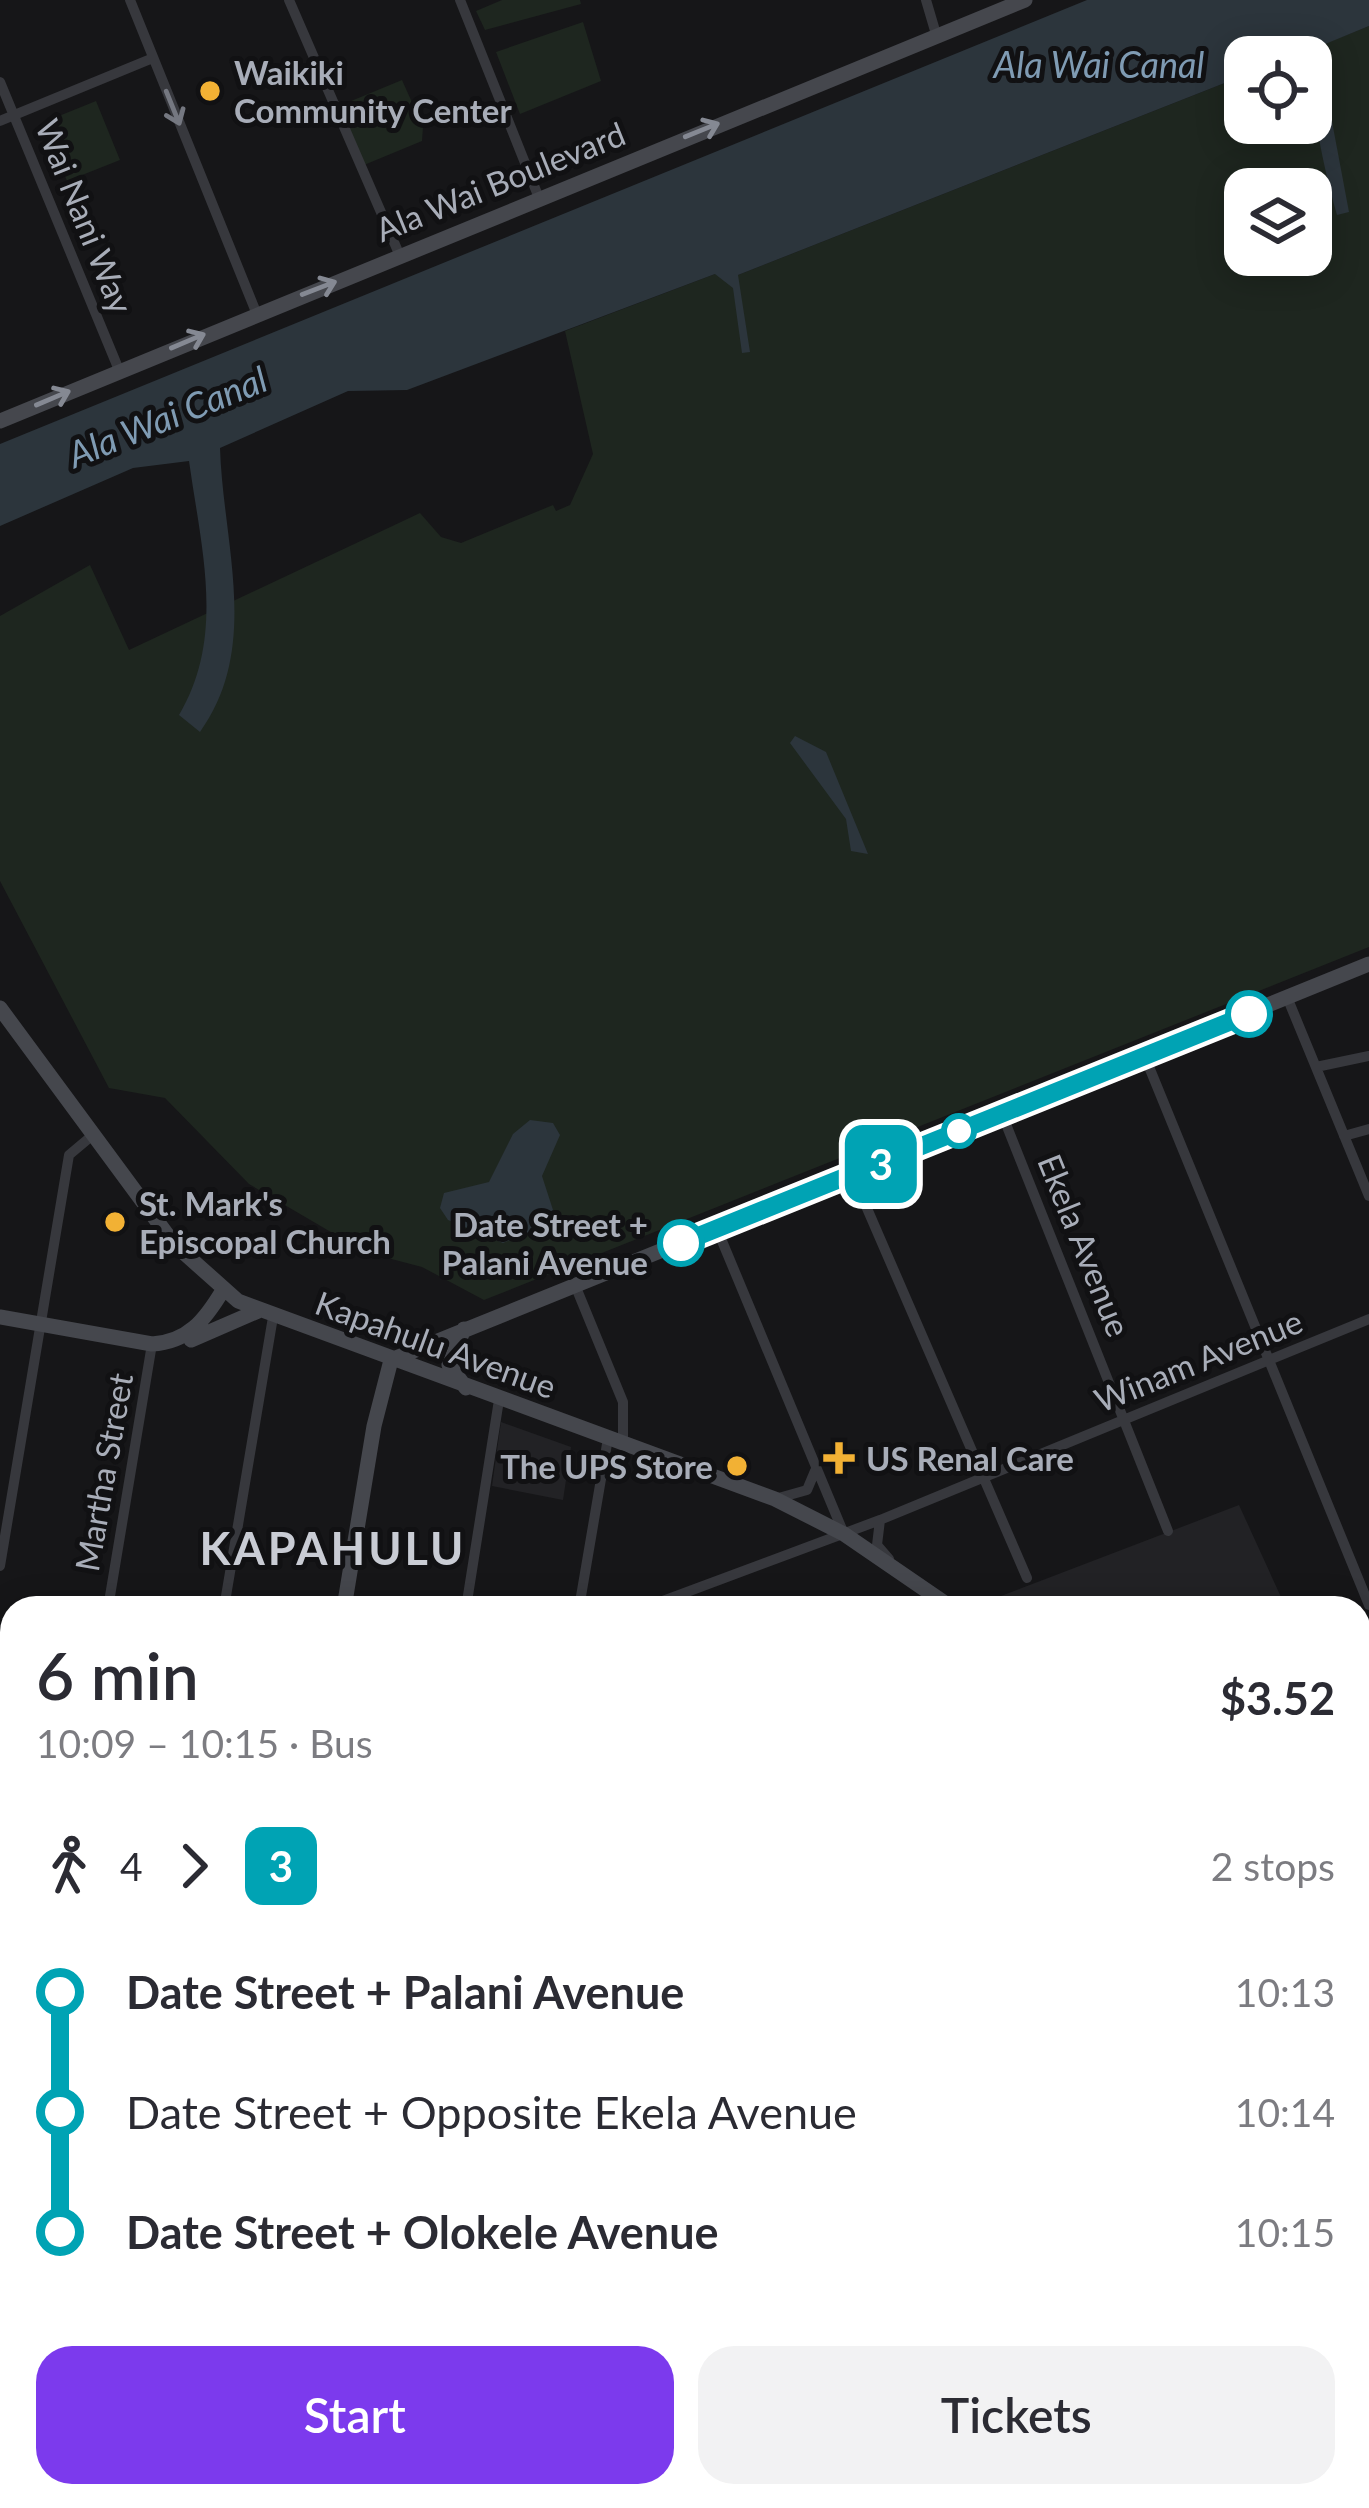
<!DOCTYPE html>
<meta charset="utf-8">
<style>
body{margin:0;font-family:Lato,sans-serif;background:#f2f2f3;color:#2b2b33;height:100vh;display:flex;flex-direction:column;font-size:45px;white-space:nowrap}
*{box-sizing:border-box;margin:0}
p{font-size:39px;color:#7c7c81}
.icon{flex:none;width:66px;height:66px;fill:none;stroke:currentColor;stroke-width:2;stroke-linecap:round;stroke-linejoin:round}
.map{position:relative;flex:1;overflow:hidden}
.side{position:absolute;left:0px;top:1596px;width:1371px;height:912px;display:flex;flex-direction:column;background:#fff;border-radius:36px 36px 0 0;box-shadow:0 6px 30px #0003}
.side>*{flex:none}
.badge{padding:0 24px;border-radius:18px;font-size:42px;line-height:78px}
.buttons{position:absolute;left:1224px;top:36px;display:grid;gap:24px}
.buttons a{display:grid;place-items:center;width:108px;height:108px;border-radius:24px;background:#fff;box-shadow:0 6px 30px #0003;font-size:60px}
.map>.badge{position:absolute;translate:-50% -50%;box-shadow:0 0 0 6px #fff}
.legs{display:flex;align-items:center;gap:18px;height:132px;padding:0 36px;font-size:39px}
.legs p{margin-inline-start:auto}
.head{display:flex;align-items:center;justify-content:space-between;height:204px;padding:0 36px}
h1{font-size:66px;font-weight:600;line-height:90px}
.action{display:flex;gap:24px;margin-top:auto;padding:24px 36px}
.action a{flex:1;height:138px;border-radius:36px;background:#7c3aed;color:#fff;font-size:48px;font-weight:600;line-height:138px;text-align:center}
.action a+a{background:#f2f2f3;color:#2b2b33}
ul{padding:0 36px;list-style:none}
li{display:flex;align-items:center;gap:42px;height:120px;font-size:45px}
li i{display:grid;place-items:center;width:18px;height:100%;margin:0 15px;background:currentColor}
li i::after{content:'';width:30px;height:30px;margin:-15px;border:9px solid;border-radius:50%;background:#fff}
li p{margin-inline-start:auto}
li:first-child i{background:linear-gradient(#0000 50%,currentColor 0)}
li:last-child i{background:linear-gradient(currentColor 50%,#0000 0)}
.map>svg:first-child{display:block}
.built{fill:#222225}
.green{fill:#1e261f;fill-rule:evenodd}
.water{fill:#2c353c}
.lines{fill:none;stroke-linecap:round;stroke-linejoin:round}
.street{stroke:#37383d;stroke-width:10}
.secondary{stroke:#45474d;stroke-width:15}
.highway{stroke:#63666e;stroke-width:21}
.oneway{stroke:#757881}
.oneway2{stroke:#858993}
.line-1-casing{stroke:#fff;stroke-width:27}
.line-1{stroke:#00a3b4;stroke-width:18}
.poi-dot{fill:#f2b134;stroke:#111113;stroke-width:4.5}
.stop-1-dot{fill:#fff;stroke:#00a3b4;stroke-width:6}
.labels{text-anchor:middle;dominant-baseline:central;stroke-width:10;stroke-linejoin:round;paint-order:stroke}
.poi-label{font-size:33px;font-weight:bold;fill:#a8adb8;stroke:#111113;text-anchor:start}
.street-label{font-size:33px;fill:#a8adb8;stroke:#111113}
.stop-label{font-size:33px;font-weight:bold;fill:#a8adb8;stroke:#111113;text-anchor:end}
.water-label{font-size:36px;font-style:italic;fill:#7f9bb3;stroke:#111113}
.district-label{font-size:45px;font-weight:bold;letter-spacing:3px;fill:#c9ccd4;stroke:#111113}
</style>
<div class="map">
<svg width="1369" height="2508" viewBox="0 0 1369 2508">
<rect width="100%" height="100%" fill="#161618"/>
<path class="built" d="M501,1422L571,1447L563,1500L492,1486Z
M1239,1505L1286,1608H980L983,1603Z"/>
<path class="green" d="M502,0H580L581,4L485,30L476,11Z
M583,22L601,81L520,114L496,52Z
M1369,26V947L484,1300L422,1267L365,1252L249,1184L165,1098L109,1088L0,881V616L90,565L129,650L420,513L441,537L461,543L553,505L556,511L570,505L593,454L565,331L715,274L738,275L1245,75V123H1311V57H1291ZM1245,189H1311V255H1245Z
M402,80L423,127L422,141L364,165L339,106Z
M96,101L120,160L67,181L44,122Z"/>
<path class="water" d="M1087,0H1369V26L1318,47L1349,212L1337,215C1323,165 1311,109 1311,57H1245V75L738,275L750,352L742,353L733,288L715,274L407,390L348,391L220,448C223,544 261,647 200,732L179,715C226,636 201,548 189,461L133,468L0,526V444Z
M795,736L826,752L868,854L851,851L846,819L790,743Z
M530,1120L553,1123L560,1135L542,1176L553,1210L549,1224L503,1243L448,1220L440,1208L444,1193L489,1182L513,1134Z"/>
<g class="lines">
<path class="street" d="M130,0L256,312
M289,0L400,256
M460,0L539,198
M926,0L936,34
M0,82L119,370
M0,121L153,58
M1287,997L1369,1196
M1145,1057L1369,1605
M1316,1067L1369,1056
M1002,1114L1168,1531
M1344,1136L1369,1129
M853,1176L1027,1578
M717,1229L844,1534
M575,1285L623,1402V1444
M775,1499L807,1490L815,1471
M880,1520L877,1545L889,1559
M0,1566L69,1155L94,1134
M108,1608L152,1344
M224,1608L273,1317
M466,1608L499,1400
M579,1608L608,1438
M644,1608L880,1520L1369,1319
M0,1642L12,1644
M1359,1677L1369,1673
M1359,2086L1369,2078
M1359,2186L1369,2199
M0,2219L12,2236
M0,2255L12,2246
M1359,2378L1369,2390
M403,2496L411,2508
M857,2496L867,2508
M1310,2496L1319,2508
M199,2508L215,2496
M740,2508L758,2496"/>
<path class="secondary" d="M0,421L1025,0
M0,1008L174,1244L238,1301L775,1499L844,1534L952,1608
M0,1317L152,1344C188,1342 205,1320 223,1290
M464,1329L449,1365L466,1388
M191,1340L258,1311
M391,1360L1369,964
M344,1608L374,1426L391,1360
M1359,1902L1369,1909
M0,1934L12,1940
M1359,1973L1369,1969
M1359,2448L1369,2440
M484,2496L491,2508
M1277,2508L1294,2496"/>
<path class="highway" d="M1359,2276L1369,2272
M1359,2309L1369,2305
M959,2508L981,2496
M1035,2508L1052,2496"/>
</g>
<defs><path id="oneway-shaft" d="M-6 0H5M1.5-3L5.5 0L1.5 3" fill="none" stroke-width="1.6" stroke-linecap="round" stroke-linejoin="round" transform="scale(3)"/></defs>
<use class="oneway" href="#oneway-shaft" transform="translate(173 108) rotate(68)"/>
<g class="oneway2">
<use href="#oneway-shaft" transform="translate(702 130) rotate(-22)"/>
<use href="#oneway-shaft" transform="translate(319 288) rotate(-21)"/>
<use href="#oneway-shaft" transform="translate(188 341) rotate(-23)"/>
<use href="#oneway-shaft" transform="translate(53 398) rotate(-23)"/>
</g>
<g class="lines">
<g class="line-1-casing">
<path id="line-1" d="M681,1243L1249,1014"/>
</g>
<use href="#line-1" class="line-1"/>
</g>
<g class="poi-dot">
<circle cx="210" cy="91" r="12"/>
<circle cx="115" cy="1222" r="12"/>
<path d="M833 1440h12v12h12v12h-12v12h-12v-12h-12v-12h12z"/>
<circle cx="737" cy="1466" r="12"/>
</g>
<g class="stop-1-dot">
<circle cx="1249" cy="1014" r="21"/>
<circle cx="959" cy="1131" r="15"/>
<circle cx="681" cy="1243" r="21"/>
</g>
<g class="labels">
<g class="poi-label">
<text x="234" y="72">Waikiki<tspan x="234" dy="38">Community Center</tspan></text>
<text x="139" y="1203">St. Mark's<tspan x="139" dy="38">Episcopal Church</tspan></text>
<text x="866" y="1458">US Renal Care</text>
<text x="713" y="1466" text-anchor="end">The UPS Store</text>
</g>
<g class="street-label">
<text transform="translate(500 181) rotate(-22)">Ala Wai Boulevard</text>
<text transform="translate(85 216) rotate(68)">Wai Nani Way</text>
<text transform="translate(1085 1245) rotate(68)">Ekela Avenue</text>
<text transform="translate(436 1344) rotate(20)">Kapahulu Avenue</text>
<text transform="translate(1198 1360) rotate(-22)">Winam Avenue</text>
<text transform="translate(103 1472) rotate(-80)">Martha Street</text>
</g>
<g class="stop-label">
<text x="648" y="1224">Date Street +<tspan x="648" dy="38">Palani Avenue</tspan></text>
</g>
<g class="water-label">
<text x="1099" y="64">Ala Wai Canal</text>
<text transform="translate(167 416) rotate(-22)">Ala Wai Canal</text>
</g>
<g class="district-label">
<text x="333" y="1548">KAPAHULU</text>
</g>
</g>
</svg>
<div class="buttons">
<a><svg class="icon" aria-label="locate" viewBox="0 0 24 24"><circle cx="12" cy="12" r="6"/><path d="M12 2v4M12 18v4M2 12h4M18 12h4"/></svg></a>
<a><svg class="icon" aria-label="layers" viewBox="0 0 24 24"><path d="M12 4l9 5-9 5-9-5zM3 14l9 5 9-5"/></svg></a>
</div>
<b class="badge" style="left:881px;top:1164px;background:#00a3b4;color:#fff">3</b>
<section class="side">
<div class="head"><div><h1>6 min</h1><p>10:09 – 10:15 · Bus</p></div><b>$3.52</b></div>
<div class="legs"><svg class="icon" aria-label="walk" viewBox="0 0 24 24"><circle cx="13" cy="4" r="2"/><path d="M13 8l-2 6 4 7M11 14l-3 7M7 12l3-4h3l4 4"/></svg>4<svg class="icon" aria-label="forward" viewBox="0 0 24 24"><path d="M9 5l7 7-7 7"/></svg><b class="badge" style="background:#00a3b4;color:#fff">3</b><p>2 stops</p></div>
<ul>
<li><i style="color:#00a3b4"></i><b>Date Street + Palani Avenue</b><p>10:13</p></li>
<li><i style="color:#00a3b4"></i><span>Date Street + Opposite Ekela Avenue</span><p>10:14</p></li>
<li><i style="color:#00a3b4"></i><b>Date Street + Olokele Avenue</b><p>10:15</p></li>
</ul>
<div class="action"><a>Start</a><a>Tickets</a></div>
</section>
</div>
